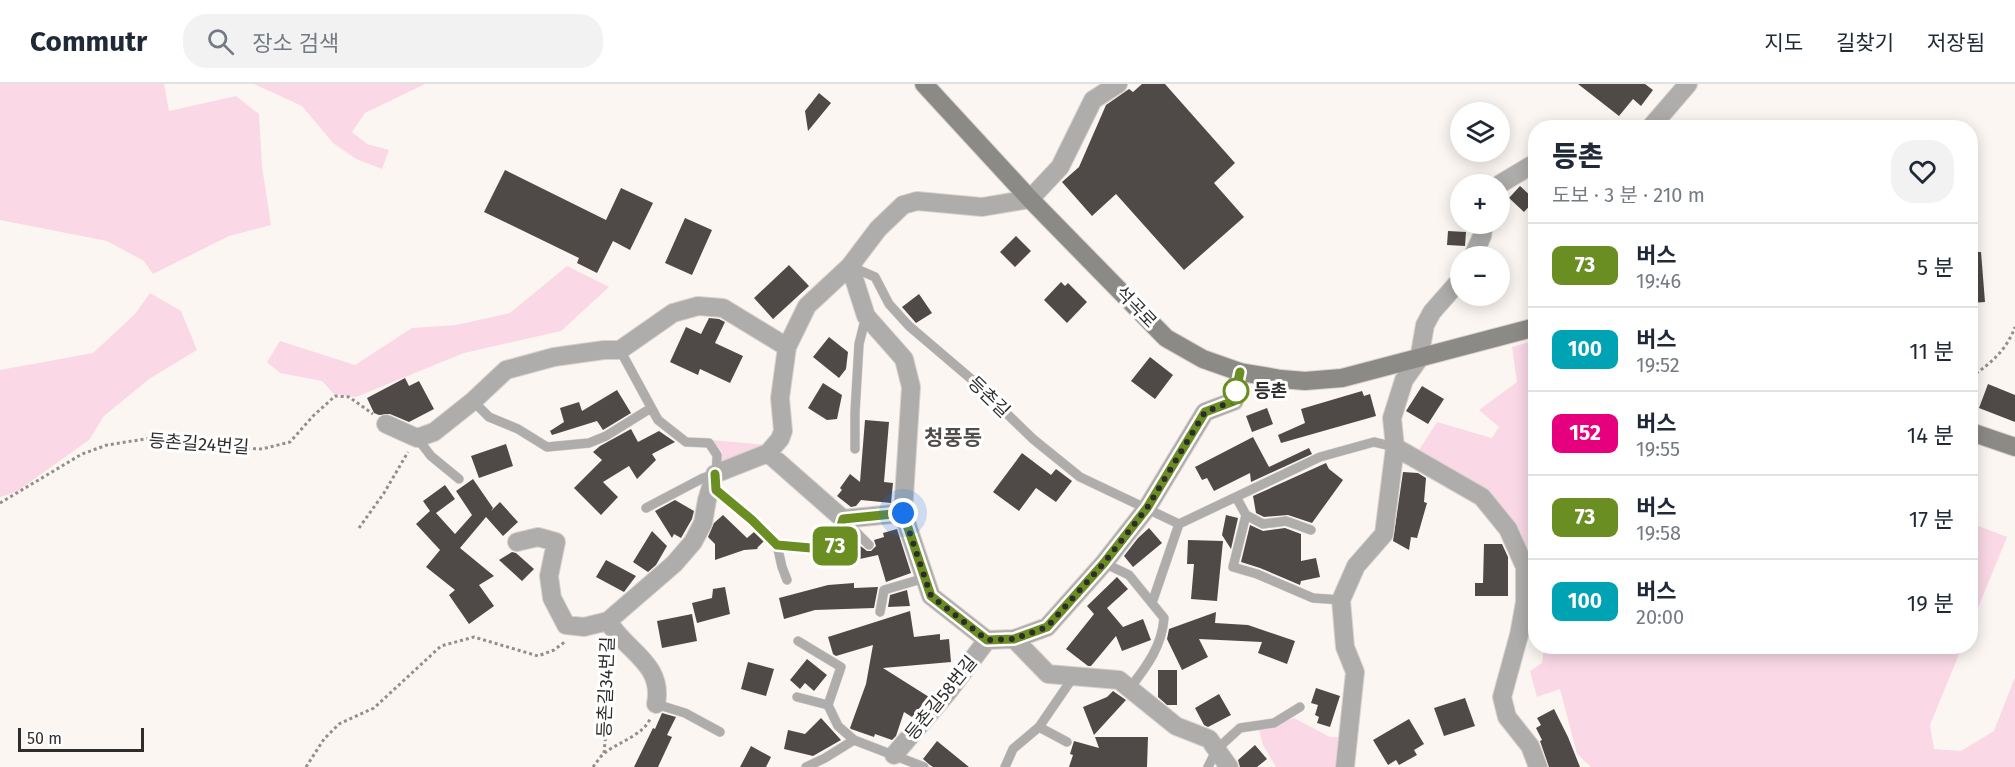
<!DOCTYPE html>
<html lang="ko">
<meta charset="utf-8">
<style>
body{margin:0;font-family:"Fira Sans","Noto Sans KR",sans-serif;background:#f2f2f3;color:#1f2937;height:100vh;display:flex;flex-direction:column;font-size:22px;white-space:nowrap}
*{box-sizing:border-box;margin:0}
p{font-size:20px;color:#747a83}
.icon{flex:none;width:33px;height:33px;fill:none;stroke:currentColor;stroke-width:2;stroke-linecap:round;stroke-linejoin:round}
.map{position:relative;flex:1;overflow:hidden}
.sheet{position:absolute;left:1528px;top:36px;width:450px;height:534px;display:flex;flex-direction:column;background:#fff;border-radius:24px;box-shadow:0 3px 15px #0003}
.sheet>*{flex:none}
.badge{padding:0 12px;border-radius:9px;font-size:21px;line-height:39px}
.buttons{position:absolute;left:1450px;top:18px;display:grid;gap:12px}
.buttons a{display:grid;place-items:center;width:60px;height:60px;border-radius:50%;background:#fff;box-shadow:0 3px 15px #0003;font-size:30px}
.scale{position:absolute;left:18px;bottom:15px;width:126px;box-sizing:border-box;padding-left:6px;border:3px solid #2f2d2c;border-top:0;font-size:16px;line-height:21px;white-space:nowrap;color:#2f2d2c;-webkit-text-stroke:4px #fff;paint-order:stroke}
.you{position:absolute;width:30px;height:30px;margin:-15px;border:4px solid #fff;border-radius:50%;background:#1a73e8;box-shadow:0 0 0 9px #1a73e833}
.map>.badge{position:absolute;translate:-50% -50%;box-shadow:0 0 0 3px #fff}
.round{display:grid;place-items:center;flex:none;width:63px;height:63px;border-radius:24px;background:#f2f2f3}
.overview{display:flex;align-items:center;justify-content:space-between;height:102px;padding:0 24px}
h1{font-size:28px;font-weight:800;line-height:45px}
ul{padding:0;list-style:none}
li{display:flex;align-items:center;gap:18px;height:84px;padding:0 24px;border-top:2px solid #e0e1e3}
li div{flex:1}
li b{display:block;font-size:22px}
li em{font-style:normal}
li .badge{min-width:66px;font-weight:700;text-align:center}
header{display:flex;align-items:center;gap:36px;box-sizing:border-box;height:84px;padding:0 30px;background:#fff;border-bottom:2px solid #e0e1e3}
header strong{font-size:28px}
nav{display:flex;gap:33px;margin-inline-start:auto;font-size:21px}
.search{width:420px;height:54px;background:#f2f2f3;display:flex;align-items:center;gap:15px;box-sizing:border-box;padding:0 21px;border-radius:24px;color:#747a83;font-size:22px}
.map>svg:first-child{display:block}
.green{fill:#fad8e6}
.building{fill:#4f4948}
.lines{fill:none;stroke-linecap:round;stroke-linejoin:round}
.lane-casing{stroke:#d7d2ce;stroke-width:10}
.street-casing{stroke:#d7d2ce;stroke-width:20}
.secondary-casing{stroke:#d7d2ce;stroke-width:20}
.path{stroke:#928e8b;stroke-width:3;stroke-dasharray:3 3;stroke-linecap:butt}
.lane{stroke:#afadab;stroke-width:9}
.street{stroke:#afadab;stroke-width:18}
.secondary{stroke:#8b8a86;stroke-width:18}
.line-casing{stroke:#fff;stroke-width:14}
.line{stroke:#6b8e23;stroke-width:9}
.walk{stroke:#2f2d2c;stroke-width:6;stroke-dasharray:0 10.8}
.stop-dot{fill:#fff;stroke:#6b8e23;stroke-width:3}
.labels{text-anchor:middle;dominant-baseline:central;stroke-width:6;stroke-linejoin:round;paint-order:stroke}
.street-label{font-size:18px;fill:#2f2d2c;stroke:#fff}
.stop-label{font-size:18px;font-weight:bold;fill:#2f2d2c;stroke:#fff;text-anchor:start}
.quarter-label{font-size:21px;font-weight:bold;fill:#524d4a;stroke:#fff}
</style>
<header>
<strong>Commutr</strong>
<div class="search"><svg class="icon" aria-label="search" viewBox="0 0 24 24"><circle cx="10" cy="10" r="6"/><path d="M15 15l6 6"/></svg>장소 검색</div>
<nav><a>지도</a><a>길찾기</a><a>저장됨</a></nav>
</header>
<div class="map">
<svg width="2015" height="683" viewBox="0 0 2015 683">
<rect width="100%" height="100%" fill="#fcf6f2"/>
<path class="green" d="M0,0H164L169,27L236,12L259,30L262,82L271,141L229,152L153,190L144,177L107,157L0,136Z
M254,0H425L365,29L352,48L367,60L389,66L382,85L356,75L333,59L302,22Z
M567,182L609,203L561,247L464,269L356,313L334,310L322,297L280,289L267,278L280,257L355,281L412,244L456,241L510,229Z
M150,209L181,227L197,266L149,295L104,332L89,356L16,408L0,413V286L93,269L135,230Z
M1536,256V476L1525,473L1485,409L1419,366L1437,338L1492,354L1499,343L1479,326L1517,298L1512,263Z
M712,356L766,361L721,382L722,368Z
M1971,433L1976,441L2007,453L1971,541Z
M1544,563H1962L1930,641L1934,665L1961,667L1994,647L2015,593V683H1591L1577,670L1560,605L1537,613L1530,587L1542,579Z
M1294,634L1330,653H1343L1339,683H1276L1263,661L1259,646Z"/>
<path class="building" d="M1142,0H1165L1235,79L1214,99L1244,133L1184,186L1116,110L1092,132L1062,98L1079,83L1106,21L1129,5L1133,8Z
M1578,0H1645L1653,6L1641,22L1633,15L1619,32Z
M819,9L831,19L808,47L805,27Z
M505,86L606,136L621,104L653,119L630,166L613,157L597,189L577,179L579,174L484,128Z
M1520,102L1535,116L1524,128L1509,114Z
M685,134L712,146L692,191L665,179Z
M1448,147L1466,148L1465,162L1447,161Z
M1016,152L1031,167L1015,183L1000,168Z
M1971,168H1981L1985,218L1971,219Z
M789,181L809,202L773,235L754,214Z
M1061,198L1065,202L1068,199L1087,218L1067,239L1044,216Z
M919,210L932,229L916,239L902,223Z
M709,234L719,235L725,238L715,259L743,272L730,299L700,285L698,291L670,278L686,243L701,250Z
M829,253L848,268L846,285L839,294L813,273Z
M1150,273L1173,291L1155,315L1131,297Z
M405,294L409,302L419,297L434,325L409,338L390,330L379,331L374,329L367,314Z
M823,299L842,311L837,335L827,336L808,324Z
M1988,300L2015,311V338L1979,324Z
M1422,302L1444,315L1428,340L1406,327Z
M617,306L631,329L603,346L597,337L552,351L550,347L564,338L560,324L579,318L582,327Z
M1362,307L1364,312L1370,310L1376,332L1281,359L1278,351L1305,339L1301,325Z
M1267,324L1273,340L1252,348L1246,332Z
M865,336L889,338L884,398L893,399L891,419L861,416L856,422L851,423L837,412L842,406L840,404L850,390L860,398Z
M631,345L638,358L659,347L675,358L652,370L656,376L637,395L629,382L603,398L618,413L601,431L574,404L602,376L593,368L600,362Z
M1253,353L1269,383L1309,364L1312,370L1251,398L1250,389L1214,407L1207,394L1202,396L1195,383Z
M506,360L513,382L479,394L471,372Z
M1022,369L1051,391L1056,385L1072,397L1056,418L1036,404L1019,427L993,408Z
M1326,379L1329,385L1343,396L1312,439L1288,431L1264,433L1256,429L1253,412Z
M1403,388L1418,389L1426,394L1424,418L1427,419L1417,454L1411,453L1409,466L1393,457Z
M473,395L493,424L491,427L500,418L518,438L503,452L486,433L460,464L494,492L479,501L494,522L469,540L449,511L455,506L426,483L440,466L416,440L430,427L423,417L445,401L455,415L436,429L455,450L472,431L456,407Z
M675,416L694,427L692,435L681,454L674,450L672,454L655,427Z
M723,431L747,454L754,448L764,457L757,464L758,465L744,466L715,476V460L708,453L714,439Z
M1226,431L1238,434L1231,465L1222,451Z
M1250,441L1263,447L1285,444L1301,450V477L1316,474L1320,493L1301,497L1300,501L1260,484L1241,478Z
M1149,444L1162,459L1133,483L1124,472L1138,454Z
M897,445L911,489L886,498L878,471L846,478L843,463L858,460L867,467H871L876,462L874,456L884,453L883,449Z
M652,447L667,462L656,481L648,488L633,478Z
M1188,456L1223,457L1217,517L1191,515L1194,480H1187Z
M1484,460H1502L1508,473V512H1475V499H1483Z
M512,468L516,469L534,485L522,497L499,476Z
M606,476L636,492L624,508L596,493Z
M1117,493L1128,505L1107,524L1123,543L1143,535L1151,556L1122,567L1116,552L1091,582H1088L1066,565L1094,530L1087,522Z
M854,499V504L878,503L874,524L815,526L784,535L779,514L828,501Z
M725,503L730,530L697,539L692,519L712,514L713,505Z
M907,506L910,522L888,523L890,511Z
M910,527L914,553L940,550V556L949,555L951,578L883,584L929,613L912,633L904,628L896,652L892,656L875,650L874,653L851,645L850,644L866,600L873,561L836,572L833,570L828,553Z
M1216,528L1215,539L1248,541L1295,557L1287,580L1258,569L1262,558L1199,555L1208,573L1182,586L1167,555L1169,545Z
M692,530L697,557L662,564L657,537Z
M807,575L827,591L814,607L805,599L800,605L790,596Z
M748,578L774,585L766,612L741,605Z
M1158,586H1177V621H1167L1158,613Z
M1316,604L1340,612L1330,643L1317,639L1319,633L1315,631L1318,621L1311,619Z
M1113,607L1126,616L1094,651L1083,623L1107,613Z
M1219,610L1231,631L1208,643L1204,641L1195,624Z
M1465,614L1475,642L1444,652L1434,624Z
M1554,625L1568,653L1580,683H1549L1540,657L1542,656L1536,644L1541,641L1537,634Z
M662,629L676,633L667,651L672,653L658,683H634L653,644L655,645Z
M821,634L841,656L813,672L784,665L788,646L805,650Z
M1409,635L1424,660L1414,666L1417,671L1399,681L1396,676L1388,681L1373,656Z
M1095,653H1148L1147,683H1069L1073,671L1070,670L1074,657L1099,664Z
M937,657L969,683H933L930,681L923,675Z
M1255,661L1267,675L1257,683H1240L1238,676Z
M751,662L771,673L766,683H740Z"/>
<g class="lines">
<g class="lane-casing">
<path id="lane" d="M852,183L875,193L889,220L909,242L970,294L1033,355L1080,393L1179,440L1320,373L1374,358L1395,363
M620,266L658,336L686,358L709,359L717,371L716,406L752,436L777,461L834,466L843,435L869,461
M473,317L489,333L518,345L547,363L589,359L606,352L651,324
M417,354L431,372L459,395
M855,365V328L859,260L866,232
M1236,413L1246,431L1233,483L1257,490L1313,514L1341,516
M646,424L703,394L715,390
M1246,431L1263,440L1286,437L1311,446
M777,461L782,483L787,496
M1104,479L1129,491L1164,534C1162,562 1147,582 1130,604
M1152,519L1179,440
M880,528L884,506L925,494
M798,557L841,583L828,621L838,642L854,656L924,683
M797,613L828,621
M656,620L685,629L720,648
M1039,643L1067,658
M806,683L825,674L854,656
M1005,683L1013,665L1039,643L1074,592
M1208,683L1217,665L1240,644L1274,639L1300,623"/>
</g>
<g class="street-casing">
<path id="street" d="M1118,0L1093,16L1060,83L1030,115L982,123L917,117L903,121L878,145L850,182L807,222L787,263L780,314L783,347L780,355L768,369L843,435L903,429L931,512L987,556L1014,555L1047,543L1104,479L1147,424L1205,328L1234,317L1240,288
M1650,44L1688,0
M1500,100L1530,82L1536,83
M1473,172L1482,152L1484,140
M850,182L866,232L904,275L911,303L903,429
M386,340L417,354L434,348L473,317L506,286L554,273L604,266H620L673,229L698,222L723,224L787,263
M1395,363L1482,413L1508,445L1525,483V518L1519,551L1502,613L1507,633L1530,662L1538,683
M517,458L538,453L556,458L549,492L552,514L566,541L584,543L608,537L674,480L693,458L703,439L707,416L715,390L768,369
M608,537C625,567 664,579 656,620
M1014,555L1048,590L1119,596L1176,642L1209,655L1229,683
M894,671L948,608L987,556
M1345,683L1355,588L1345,563L1341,516L1356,482L1384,450L1395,363L1392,334L1404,296L1419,275L1425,241L1432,228L1461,195"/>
</g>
<g class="secondary-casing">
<path id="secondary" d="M924,0L1030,115L1166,254L1203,275L1240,288L1281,295L1305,297L1342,294L1536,243
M1971,348L2015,363"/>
</g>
<path class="path" d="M1971,293C1991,279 2006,267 2015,243
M0,419L82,370L107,361L158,353L190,362L262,365L290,358L313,332L335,312L349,313L373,330
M359,444L384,409L408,368
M604,669L610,603L609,566
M306,683L324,655L339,640L374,624L441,562L474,553L538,572L554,566L566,557
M593,683C597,678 601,671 606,668C619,658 643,651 650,635"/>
<use href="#lane" class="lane"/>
<use href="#street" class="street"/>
<use href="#secondary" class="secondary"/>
</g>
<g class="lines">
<g class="line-casing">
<path id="line" d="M715,390L716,406L752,436L777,461L834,466L843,435L903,429L931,512L987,556L1014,555L1047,543L1104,479L1147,424L1205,328L1234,317L1240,288"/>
</g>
<use href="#line" class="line"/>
<path class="walk" d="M903,429L931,512L987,556L1014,555L1047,543L1104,479L1147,424L1205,328L1234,317L1237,303L1236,307"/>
</g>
<circle class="stop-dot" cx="1236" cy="307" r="12"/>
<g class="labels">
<g class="street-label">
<text transform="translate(1136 223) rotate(46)">석곡로</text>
<text transform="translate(989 313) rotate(44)">등촌길</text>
<text transform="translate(199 360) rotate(4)">등촌길24번길</text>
<text transform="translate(606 603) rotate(-88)">등촌길34번길</text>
<text transform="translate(941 614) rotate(-51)">등촌길58번길</text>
</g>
<g class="stop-label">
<text x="1254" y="307">등촌</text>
</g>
<g class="quarter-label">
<text x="953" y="354">청풍동</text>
</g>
</g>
</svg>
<div class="buttons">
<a><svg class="icon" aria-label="layers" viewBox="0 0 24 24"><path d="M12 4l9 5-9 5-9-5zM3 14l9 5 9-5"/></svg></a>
<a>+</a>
<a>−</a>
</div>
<div class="scale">50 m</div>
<div class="you" style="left:903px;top:429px"></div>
<b class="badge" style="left:835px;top:462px;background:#6b8e23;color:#fff">73</b>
<section class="sheet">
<div class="overview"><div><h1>등촌</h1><p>도보 · 3 분 · 210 m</p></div><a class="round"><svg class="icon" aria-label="heart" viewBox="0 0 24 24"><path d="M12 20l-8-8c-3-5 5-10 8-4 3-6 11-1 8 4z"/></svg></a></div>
<ul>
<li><span class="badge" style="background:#6b8e23;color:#fff">73</span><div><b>버스</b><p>19:46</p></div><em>5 분</em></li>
<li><span class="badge" style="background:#00a3b4;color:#fff">100</span><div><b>버스</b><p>19:52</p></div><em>11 분</em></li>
<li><span class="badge" style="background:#e6007e;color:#fff">152</span><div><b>버스</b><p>19:55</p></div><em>14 분</em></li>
<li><span class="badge" style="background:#6b8e23;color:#fff">73</span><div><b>버스</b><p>19:58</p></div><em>17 분</em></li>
<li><span class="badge" style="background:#00a3b4;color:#fff">100</span><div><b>버스</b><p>20:00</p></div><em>19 분</em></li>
</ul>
</section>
</div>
